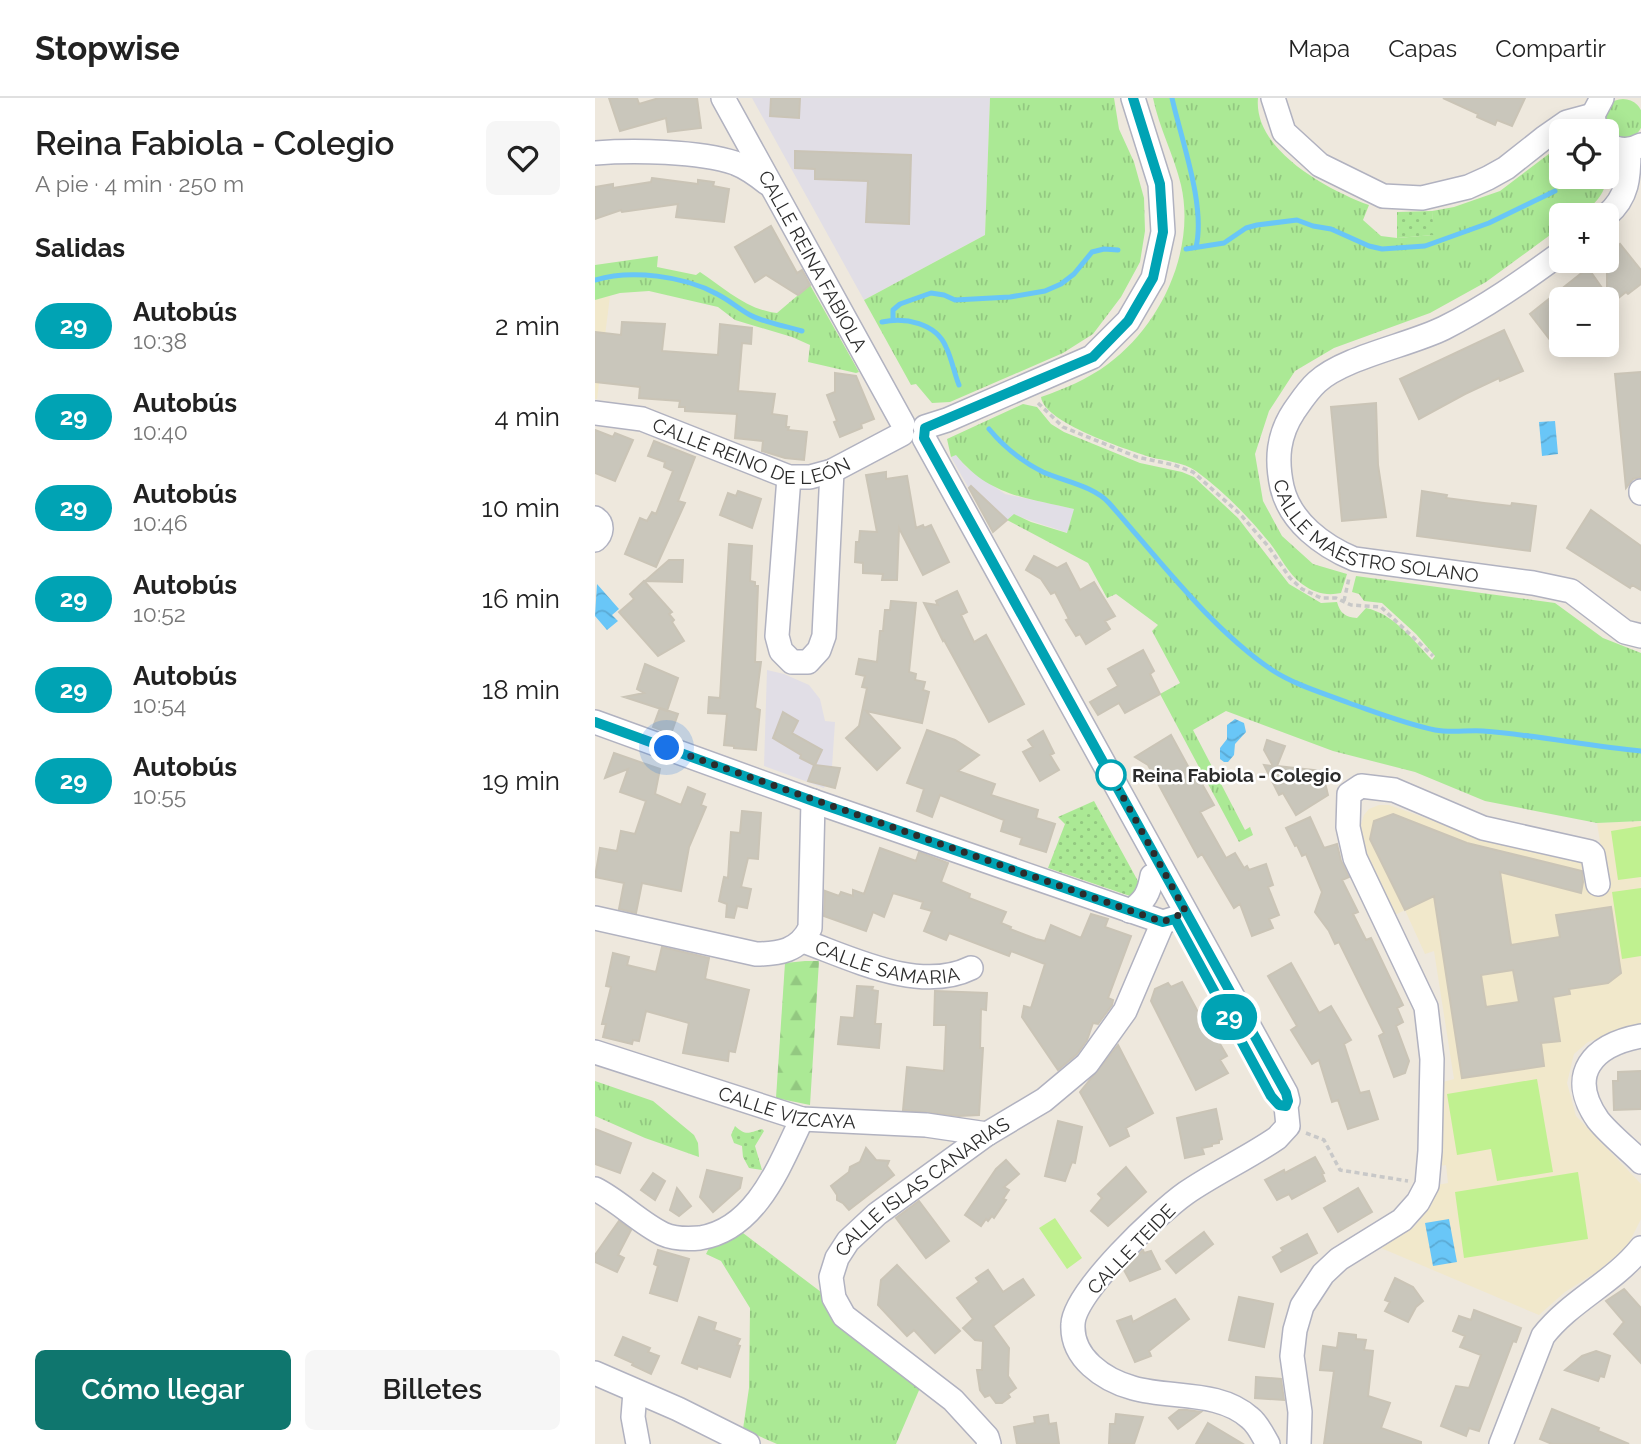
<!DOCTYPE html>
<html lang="es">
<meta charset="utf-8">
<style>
body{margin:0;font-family:Raleway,sans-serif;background:#f6f6f6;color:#222;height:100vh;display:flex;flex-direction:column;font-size:26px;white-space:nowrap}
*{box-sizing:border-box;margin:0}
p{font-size:23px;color:#767676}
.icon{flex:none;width:38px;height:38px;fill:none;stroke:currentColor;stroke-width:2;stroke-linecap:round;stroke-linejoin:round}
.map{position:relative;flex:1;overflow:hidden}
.panel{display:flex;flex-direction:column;background:#fff;width:595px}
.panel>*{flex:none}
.badge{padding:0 14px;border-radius:23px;font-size:24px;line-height:46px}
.fabs{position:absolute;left:954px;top:21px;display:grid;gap:14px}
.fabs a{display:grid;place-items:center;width:70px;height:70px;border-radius:10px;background:#fff;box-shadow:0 4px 18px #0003;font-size:35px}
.you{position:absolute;width:35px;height:35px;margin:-18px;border:5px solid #fff;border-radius:50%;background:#1a73e8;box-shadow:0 0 0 10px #1a73e833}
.map>.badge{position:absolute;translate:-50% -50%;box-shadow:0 0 0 4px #fff}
h2{padding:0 35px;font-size:26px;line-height:63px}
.round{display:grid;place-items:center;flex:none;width:74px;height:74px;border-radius:10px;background:#f6f6f6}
.head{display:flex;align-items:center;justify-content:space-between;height:119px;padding:0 35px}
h1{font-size:33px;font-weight:600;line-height:52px}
.button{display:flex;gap:14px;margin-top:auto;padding:14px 35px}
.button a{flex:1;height:80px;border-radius:10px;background:#0f766e;color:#fff;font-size:28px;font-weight:600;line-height:80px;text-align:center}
.button a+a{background:#f6f6f6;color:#222}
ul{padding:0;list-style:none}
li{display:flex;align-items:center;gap:21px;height:91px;padding:0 35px}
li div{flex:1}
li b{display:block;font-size:26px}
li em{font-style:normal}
li .badge{min-width:77px;font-weight:700;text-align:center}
header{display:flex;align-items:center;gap:42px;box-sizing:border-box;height:98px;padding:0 35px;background:#fff;border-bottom:2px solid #e0e0e0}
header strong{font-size:33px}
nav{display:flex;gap:38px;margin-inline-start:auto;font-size:24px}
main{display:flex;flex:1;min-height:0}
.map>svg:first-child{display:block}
.industrial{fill:#e1dee6}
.education{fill:#f1e8cb}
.grass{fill:url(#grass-tufts)}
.forest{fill:url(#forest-firs)}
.park{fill:url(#park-dots)}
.pitch{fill:#c0f190}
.water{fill:url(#water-waves)}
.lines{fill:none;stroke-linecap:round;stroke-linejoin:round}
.stream{stroke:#69c6f7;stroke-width:5}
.building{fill:#c9c6bb;stroke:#cac4b6;stroke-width:2;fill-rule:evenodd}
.minor-casing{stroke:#b1b2c0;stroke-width:26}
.path{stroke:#c8c8c8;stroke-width:3.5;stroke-dasharray:5 3.5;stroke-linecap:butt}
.minor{stroke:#fff;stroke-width:23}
.line-casing{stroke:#fff;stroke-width:16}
.line{stroke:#00a3b4;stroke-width:10}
.walk{stroke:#2c2c2c;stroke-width:7;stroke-dasharray:0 12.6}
.stop-dot{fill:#fff;stroke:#00a3b4;stroke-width:3.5}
.labels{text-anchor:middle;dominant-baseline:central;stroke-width:5;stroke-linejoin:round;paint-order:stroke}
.street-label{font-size:19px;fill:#2c2c2c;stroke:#fff}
.stop-label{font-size:19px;font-weight:bold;fill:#2c2c2c;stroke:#fff;text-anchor:start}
</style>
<header>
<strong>Stopwise</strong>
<nav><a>Mapa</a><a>Capas</a><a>Compartir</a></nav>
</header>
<main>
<section class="panel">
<div class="head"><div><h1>Reina Fabiola - Colegio</h1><p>A pie · 4 min · 250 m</p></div><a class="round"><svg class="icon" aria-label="heart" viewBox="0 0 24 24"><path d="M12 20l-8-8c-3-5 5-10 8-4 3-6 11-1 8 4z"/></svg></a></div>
<h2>Salidas</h2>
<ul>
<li><span class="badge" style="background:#00a3b4;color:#fff">29</span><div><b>Autobús</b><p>10:38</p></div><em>2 min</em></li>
<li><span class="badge" style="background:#00a3b4;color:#fff">29</span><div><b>Autobús</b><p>10:40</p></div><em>4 min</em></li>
<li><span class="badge" style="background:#00a3b4;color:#fff">29</span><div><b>Autobús</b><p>10:46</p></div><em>10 min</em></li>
<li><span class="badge" style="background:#00a3b4;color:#fff">29</span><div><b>Autobús</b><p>10:52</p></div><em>16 min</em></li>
<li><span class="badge" style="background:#00a3b4;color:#fff">29</span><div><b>Autobús</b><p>10:54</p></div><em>18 min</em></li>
<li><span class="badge" style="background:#00a3b4;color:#fff">29</span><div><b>Autobús</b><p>10:55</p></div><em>19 min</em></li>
</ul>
<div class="button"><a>Cómo llegar</a><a>Billetes</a></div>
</section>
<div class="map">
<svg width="1046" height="1346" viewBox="0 0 1046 1346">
<defs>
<pattern id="grass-tufts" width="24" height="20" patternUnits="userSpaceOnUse" patternTransform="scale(1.75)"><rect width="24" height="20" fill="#abe995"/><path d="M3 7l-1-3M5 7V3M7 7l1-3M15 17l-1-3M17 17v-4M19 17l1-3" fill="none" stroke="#93c881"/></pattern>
<pattern id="forest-firs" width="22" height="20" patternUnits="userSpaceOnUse" patternTransform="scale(1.75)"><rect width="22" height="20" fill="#abe995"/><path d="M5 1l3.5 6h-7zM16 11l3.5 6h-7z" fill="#93c881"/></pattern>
<pattern id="park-dots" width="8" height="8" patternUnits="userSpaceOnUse" patternTransform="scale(1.75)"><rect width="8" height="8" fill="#abe995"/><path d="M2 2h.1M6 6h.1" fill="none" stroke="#93c881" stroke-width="1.8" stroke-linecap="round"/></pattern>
<pattern id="water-waves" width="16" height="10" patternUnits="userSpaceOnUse" patternTransform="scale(1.75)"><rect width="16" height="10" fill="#69c6f7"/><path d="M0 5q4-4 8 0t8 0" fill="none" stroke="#5baad4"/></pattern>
</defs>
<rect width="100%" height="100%" fill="#eee8dd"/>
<path class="industrial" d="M157,0H395L390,137L269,202Z
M361,356L371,369L410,396L480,411L473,435L419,417L412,422L396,407L386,412L356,359Z
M172,572L189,576L214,587L225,601L230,623L240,624L237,669L229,690L169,668Z"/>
<path class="education" d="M15,198L2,301H0V202Z
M784,707H794L870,734L990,765L1012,787L1002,725L1046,723V927L1023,933L993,944L979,956L972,985L981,1018L1046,1086V1121L1032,1149L1003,1173L970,1194L944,1217L786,1150L819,1129L836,1108L842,1087L853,1085L851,1067L845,1068L848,984L859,981L839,853L830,856L810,812L800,817L769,756L766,726L769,717L774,711Z"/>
<path class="grass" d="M395,0H519L524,31L539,64L549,100L550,133L545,164L526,199L498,236L468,255L355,304L337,305L321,286L316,287L269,202L390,137Z
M558,0H663C658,52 733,92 774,107L768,122L786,138L802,140L838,137L837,113L859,109L905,93L959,52L966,51V79H1011C1012,94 998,110 984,116C979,118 972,117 966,117V129L891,184L835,215L739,250L700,273L674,313L660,356L668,403L687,438L718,466L752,476L746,495C732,498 719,495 707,486C692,475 685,457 674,444C652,417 628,393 601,373C588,364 570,363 555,359C531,351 449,325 446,299C469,291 493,281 513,266C566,227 601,152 586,87C579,57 564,30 558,0Z
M1008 21a20 20 0 1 1 40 0a20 20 0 1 1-40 0Z
M63,158L62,169L101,177L105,174C129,190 152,212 182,215L215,187L264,274L261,275L213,264L215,247L197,239L140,222L123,209L54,193L25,195L0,202V167Z
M428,306L442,309L456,326L469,334L545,365L587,374L599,379L643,420L694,486L726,505L742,504C745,515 750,519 762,520L771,510C799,516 818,542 837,562L840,558L821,536L787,505L769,503L764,496L757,494L761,478L960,505L1008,540L1046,555V723L1002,725L890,703L820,674L738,653L631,613L598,632L650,732L655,729L658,737L644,744L565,596L585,585L557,533L563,527L521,496L512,500L493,465L412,422L419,416L436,424L472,435L479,411C432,400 394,398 361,357L356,359L352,341Z
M0,983L58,1003L99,1037L103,1045L104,1059L50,1040L0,1018Z
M148,1135L226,1194L237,1219L325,1290L301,1346H182L148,1331L154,1290L155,1210L126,1163L111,1156L114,1150Z"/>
<path class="forest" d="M210,863H224L215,1007L181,1000L190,865Z"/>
<path class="park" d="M837,113L839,137L802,140V114Z
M499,703L544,785L540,796L535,798L453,770L470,726L463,719Z
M140,1028C151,1038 153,1035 167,1031L169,1033L160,1048L167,1072L154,1070L148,1059L147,1048L139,1045L136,1037Z"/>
<path class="pitch" d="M1046,728V779L1023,782L1016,733Z
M1046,790V858L1027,861L1017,794Z
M942,981L958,1074L902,1083L896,1051L862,1057L852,996Z
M983,1074L993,1141L869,1160L860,1094Z
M460,1120L487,1160L472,1171L444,1130Z"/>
<path class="water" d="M960,323L963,356L947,358L944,324Z
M2,486L24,511L17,517L23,523L12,532L0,518Z
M640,621L649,625L651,634L640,646L639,657L633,664H629L625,661V650L632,641V627Z
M854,1121L862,1164L838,1168L830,1125Z"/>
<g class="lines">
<path class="stream" d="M577,0C586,41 611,108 601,149
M591,151L629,145L651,130L662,127L702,122L718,128L736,131L774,148L787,151L830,148L894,125L960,93
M0,182C36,171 89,178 122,196C134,202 144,211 155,217C170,225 191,228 207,233
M298,221V212L305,206L336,195L349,197L360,202L415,199L450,193L466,186L479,176L497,154L509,151L523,152
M287,224C310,219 341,225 351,249C357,261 359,275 364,287
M394,331C409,349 426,363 448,374C468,383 499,388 514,405C563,460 615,530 677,572C700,587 728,595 754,605C783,615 811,626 840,632C856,635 872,632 888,633C941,637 993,648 1046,653"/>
</g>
<path class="building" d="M14,0H42L44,6L64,0H102L106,30L73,34L71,20L25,33Z
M176,0H205L204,20L175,18Z
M848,0H930L917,28L902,22L900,27L882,19L883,16Z
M200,53L316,57L314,126L271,124L273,83L220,81V71L200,70Z
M57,80L103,86V82L119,84L118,88L134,91L129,124L81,119L83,106L27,114L26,112L0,121V89L18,86V90L56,84Z
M176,128L202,175L207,172L215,187L203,197L171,177L160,184L140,149Z
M1025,146L1046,172V186L1033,196L1031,194L1012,209V201H966V256L935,216L993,170L1012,197V156Z
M27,224L70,226L67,253L123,257L125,226L157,230L156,246L147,245L143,293L180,296L177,316L192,318L191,329H194L193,332L212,334L209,362L190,360L167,353L168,343L140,340L142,316L90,313V309H84L85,303L44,300L45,289L0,284V234L26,237Z
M909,232L928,273L905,283L904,280L870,296L824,321L805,281Z
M1046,274V379L1038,381L1031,390L1020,276Z
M240,275L261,278L279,321L266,326L267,330L245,339L239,324L242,323L232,297L240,294Z
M781,305L783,367L791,419L747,423L736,309Z
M0,332L18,339L20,335L38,342L20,383L0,375Z
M59,343L100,359L83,403L90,405L61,469L30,456L45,420L52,423L57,414L61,416L78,373L69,369L70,364L53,358Z
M291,374V381L312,378L321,430L328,427L329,430L336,427L354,464L328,477L304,430L302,482H287L288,476L268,475V465L260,464L261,444H264L265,433L282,434L271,377Z
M376,388L412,422L398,434L374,390Z
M143,393L166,401L157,430L125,417L133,395L141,398Z
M827,393L852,397L851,400L889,405L916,408L917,405L941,408L935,453L822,438Z
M996,412L1046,448V492L1037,487L1035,490L972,450Z
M134,446L157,448L155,483L160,484V488H163L160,564H166L160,610L165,612L161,652L139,650V648L129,647L132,616L113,615L114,599L125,600Z
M439,458L462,470L471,465L485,492L499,484L520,518L510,523L515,531L491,546L485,536L481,538L471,522L474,521L460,494L456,496L446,481L431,472Z
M74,462H88L87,484L50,483Z
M49,483L77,514L74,516L79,522L77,524L89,543L63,558L24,514L39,501L35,496Z
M362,493L372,514L366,517L379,544L391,537L429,606L394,624L349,542L348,543L329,505L343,507L341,503Z
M296,503L321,505L314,574L321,576L320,582L330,584L328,592L334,594L327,625L271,613L305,650L282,672L251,640L264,628L272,590L267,589L270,578L261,576L264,561L282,564L285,533H288L290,512H295Z
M548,552L559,573L555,576L565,596L530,615L524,605L503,617L495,604L523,588L513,571Z
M50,566L83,580L72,613L29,599L49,595L42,591Z
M65,610L83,616L76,636L58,629Z
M188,614L203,623L197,635L227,652L220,667L245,670L240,690L213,683L219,667L205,660L206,657L178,640Z
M332,632L360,642L384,657L363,673L400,686L396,697L443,712L441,720L460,726L451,754L425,746L427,740L406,733L409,722L345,697L337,719L322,713L329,691L312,685Z
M448,633L459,655L455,657L464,672L445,683L428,654L438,649L433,642Z
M576,637L600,681L603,679L619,707L605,714L631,760L640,755L649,770L652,768L654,772L671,766L678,787L673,789L684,817L674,821L678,830L657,838L645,806L639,810L607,756L603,759L553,667L540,659Z
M672,642L690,648L682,668L727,673L733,697L701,717L688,695L684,697L669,667L678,668L669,652Z
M19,655L65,671L60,696L86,707L93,689L110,696L106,707L111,709L94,749L86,793L47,785L41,815L24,811L29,785L0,779L5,750L22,753L26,733L40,736L51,703L25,694L33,671L10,680Z
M147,713L166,715L163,761L153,760L146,789L156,791L152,810L142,808L139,820L131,819L132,806L124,803L129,779L133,780L136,734L145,735Z
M798,716L872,745L987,773L988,784L986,795L905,774L916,847L965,839L961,817L1016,809L1026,875L1013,885L974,891L975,896L958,899L965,943L946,945L949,968L867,980L839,798L810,812L775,741L779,723ZM918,872L924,904L891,909L886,877Z
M715,719L729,750L742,746L746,763L754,779L747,782L763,814L758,816L771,842L776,840L808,907L802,910L808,924L801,928L814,963L810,975L799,979L784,938L789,935L744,844L740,846L734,833L720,814L727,794L711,756L707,758L702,747L700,748L691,730Z
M285,750L321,763L324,754L353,765L346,784L375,796L374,800L411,814L406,825L416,829L415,831L441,841L450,843L456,827L486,840L496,816L513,821L510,829L536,838L513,900L518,902L517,907L503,926L498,925L492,942L482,956L463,972L427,919L429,908L436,910L450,866L416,853L414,858L354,835L351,842L329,833L337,813L326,810L328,804L298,795L289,819L278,814L271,833L229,818L230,793L244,798L246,794L258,798V792L269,796Z
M67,849L114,860L110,881L154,892L140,954L134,953L133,963L88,955L94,925L51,913L44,943L38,942L37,946L8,939L11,926H7L16,889L11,888L18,855L34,859L32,867L61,874Z
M696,865L724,915L736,908L756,942L749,946L765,995L774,993L783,1021L753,1031L743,1002L737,1004L724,962L717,966L696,932L702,928L673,878Z
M587,884L605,918L612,938L618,934L632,958L625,962L633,975L601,992L556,903L560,891L573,885L576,889Z
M262,888L278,889L277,892L283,893L280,926H286L284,950L243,946L246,919L259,920Z
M340,893L392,895L391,912L386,911L385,950H388L384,1017L364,1018L308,1012L312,969L349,973L351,927H339Z
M523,947L558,1015L531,1030L534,1038L515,1048L485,994Z
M1046,973V1011L1019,1012L1018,983H1023V974Z
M621,1011L627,1041L624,1042V1045L617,1046V1048L607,1050L609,1056L590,1060L582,1020Z
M463,1023L487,1029L480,1065L477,1064L470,1083L450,1078Z
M0,1031L36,1045L25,1075L0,1066Z
M271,1050L281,1062L294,1063L292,1068L299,1077L254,1112L248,1105L242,1102V1097L236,1088L254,1074L255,1069L265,1064Z
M720,1059L729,1075L727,1076L730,1083L697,1101L694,1096L682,1102L670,1082L689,1072L690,1075Z
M411,1062L424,1076L409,1089L414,1092L408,1101L411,1102L399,1120L397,1118L393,1123L391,1121L386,1128L370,1117L401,1071Z
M531,1069L551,1094L513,1128L496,1113L507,1100L503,1096Z
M112,1072L147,1080L145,1090L118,1114L105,1099Z
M58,1075L70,1083L60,1102L46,1092Z
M82,1090L96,1108L84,1118L75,1112Z
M763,1090L777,1114L743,1134L729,1110Z
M324,1103L354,1143L331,1160L301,1120Z
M24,1123L36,1132L23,1157L29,1160L22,1174L0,1164V1157Z
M609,1134L618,1146L581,1175L571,1163Z
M712,1136L722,1155L686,1174L678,1159L688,1153L686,1150Z
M63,1152L94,1161L82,1203L55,1195L63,1168L59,1166Z
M548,1152L549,1155L556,1153L565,1171L535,1183L529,1172Z
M302,1167L365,1233L340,1255L319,1232L312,1238L283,1207L286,1182Z
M393,1172L408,1194L428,1181L439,1197L398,1228L414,1250L413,1278L421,1290L413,1296L415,1299L407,1305H401L395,1297L390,1299L385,1292L382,1272H387L388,1243L380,1242L368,1230L378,1221L362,1200L384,1184L381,1180Z
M800,1180L818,1189L828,1203L821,1209L813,1224L790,1213L795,1204L790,1202Z
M1029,1191L1046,1210V1265L1019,1236L1029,1224L1011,1203Z
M644,1199L678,1206L669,1249L634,1242Z
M580,1201L594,1221L554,1253L556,1258L540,1264L522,1223L536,1218L538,1224Z
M879,1212L926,1230L921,1244L918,1243L884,1333L874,1330L871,1338L846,1328L861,1288L874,1290L886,1257L865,1249L870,1238L858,1233L864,1218L876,1222Z
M104,1219L121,1225L119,1232L145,1241L142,1247L145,1248L135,1279L103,1268L102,1271L87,1265Z
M744,1235L761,1237V1241L771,1242L769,1252L778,1253L773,1298L795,1305L786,1330L826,1344V1346H729L739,1273L725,1272L728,1248L742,1250Z
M28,1239L55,1250L53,1254L64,1258L56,1276L37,1267L38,1265L20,1257Z
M1001,1253L1015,1258L1009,1279L1005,1278L1003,1283L970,1272L987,1258Z
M661,1279L686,1281L689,1302L660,1300Z
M957,1311L1004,1330L1003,1333L1034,1346H957L945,1341Z
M584,1312H592L606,1314L583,1331L574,1320Z
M521,1316L548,1319L539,1346H514L515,1326H520Z
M453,1317L454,1326L461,1325L464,1346H422L419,1329L440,1325L439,1319Z
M613,1325L648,1346H601Z"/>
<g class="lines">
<g class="minor-casing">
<g id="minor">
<path id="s1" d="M128,0L308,326"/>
<path d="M678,0L689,34L725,67L788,98L827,100L873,89L893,80L911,70L949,40L972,24L998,17"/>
<path d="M1001,33L998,17L1007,0"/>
<path d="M1012,46C1023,53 1034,54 1046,47"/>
<path d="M0,55C38,52 104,53 140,65C153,70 162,77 172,85"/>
<path d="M1012,117C1033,99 1034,79 1034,52"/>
<path id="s2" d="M966,155C929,182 891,209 849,230C815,247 749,259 722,284C713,292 706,303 699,313C683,337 681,361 687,389C695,424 728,448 759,461L938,485L976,493L1030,534L1046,538"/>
<path id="s3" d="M0,315L47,321L194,379H215L237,373L307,336"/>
<path d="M330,329L352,322L497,259L533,223L558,180L568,134L565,86L538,0"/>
<path d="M329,340L691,995L693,1003L691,1008L693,1028L682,1040C653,1060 620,1075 591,1095C564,1114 479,1194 478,1226C476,1260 509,1282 538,1290C576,1301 624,1292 655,1320C663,1326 668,1338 673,1346"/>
<path d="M194,379L182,538L186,553L197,564H213L224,552L229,538L237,373"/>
<path d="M1046,393V395"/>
<path d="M0,420C9,426 7,436 0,442"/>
<path d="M0,624L218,703L568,824L581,820"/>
<path d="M535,813C550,803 554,795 557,778"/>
<path d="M0,820L161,856C184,856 204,853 215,830L218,703"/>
<path id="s4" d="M208,843C258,861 325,895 376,870"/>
<path d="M1046,938C998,947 971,976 1003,1022C1014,1036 1033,1051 1046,1064"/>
<path id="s5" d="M0,954L207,1021L331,1027L392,1036"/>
<path d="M0,1091C24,1103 45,1125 68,1136C79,1141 93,1141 105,1140C162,1131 185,1066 207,1021"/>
<path d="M0,1275L83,1311L153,1346"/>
<path d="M40,1294L38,1319L43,1346"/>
<path id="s6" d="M394,1346L392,1339L358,1302L249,1218L239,1200L236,1179L242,1160L253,1143L282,1116L392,1036L449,1002L492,966L530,913L568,824"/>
<path d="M704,1346L705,1314L697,1258L700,1232L707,1208L728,1176L744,1161L807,1122L823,1104L832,1087L835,1053L837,961L831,909L760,760L753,729L754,696L766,688L799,692L888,730L995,754L998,757L1003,786"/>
<path d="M906,1346L948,1238C975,1203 1018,1185 1046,1150"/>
</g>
</g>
<path class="path" d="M443,305L468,329L542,359L579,367L598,374L645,416L673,448L695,480L707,491L726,500H741L756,507L786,509L838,558
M749,503L754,480
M711,1035L729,1042L745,1072L813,1083"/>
<use href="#minor" class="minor"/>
</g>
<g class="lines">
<g class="line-casing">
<path id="line" d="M0,624L218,703L568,824L580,821L676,998L684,1007L691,1008L693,1003L691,995L329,340L330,330L498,259L533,223L558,180L568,134L565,86L538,0"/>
</g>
<use href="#line" class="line"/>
<path class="walk" d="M72,650L568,824L591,814L516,677"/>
</g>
<circle class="stop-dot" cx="516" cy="677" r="14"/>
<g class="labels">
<g class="street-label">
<text stroke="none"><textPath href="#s1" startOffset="186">CALLE REINA FABIOLA</textPath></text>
<text stroke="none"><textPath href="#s3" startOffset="164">CALLE REINO DE LEÓN</textPath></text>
<text stroke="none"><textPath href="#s2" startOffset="506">CALLE MAESTRO SOLANO</textPath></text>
<text stroke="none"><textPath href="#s4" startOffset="88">CALLE SAMARIA</textPath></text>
<text stroke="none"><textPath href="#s5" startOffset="201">CALLE VIZCAYA</textPath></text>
<text stroke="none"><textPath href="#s6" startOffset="369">CALLE ISLAS CANARIAS</textPath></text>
<text transform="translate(536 1151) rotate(-46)">CALLE TEIDE</text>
</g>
<g class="stop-label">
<text x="537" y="677">Reina Fabiola - Colegio</text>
</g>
</g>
</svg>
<div class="fabs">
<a><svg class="icon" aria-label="locate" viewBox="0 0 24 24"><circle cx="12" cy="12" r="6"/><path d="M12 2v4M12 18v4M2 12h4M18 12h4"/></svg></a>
<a>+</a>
<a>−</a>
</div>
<div class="you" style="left:72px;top:650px"></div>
<b class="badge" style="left:634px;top:919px;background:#00a3b4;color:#fff">29</b>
</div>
</main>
